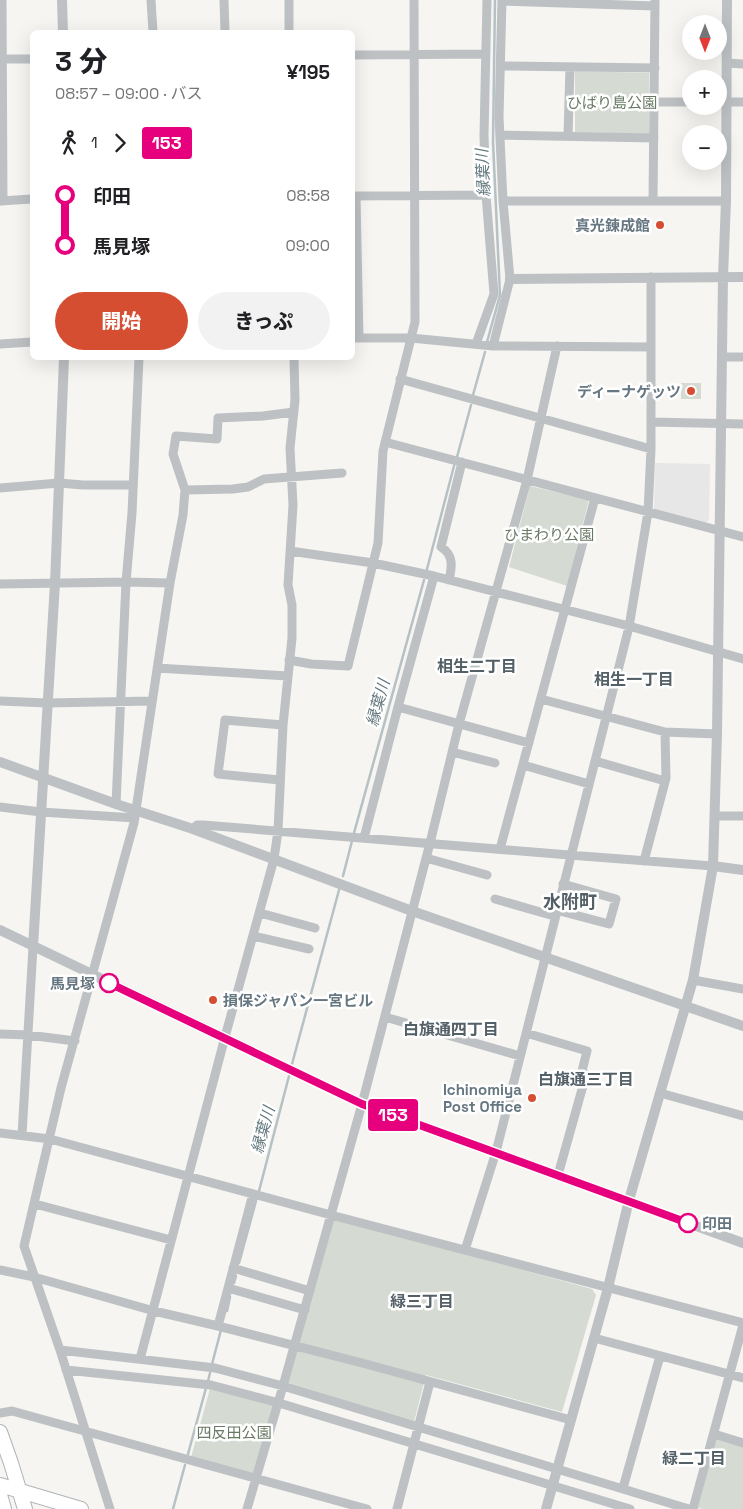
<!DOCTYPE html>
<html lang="ja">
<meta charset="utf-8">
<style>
body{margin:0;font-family:"Space Grotesk","Noto Sans JP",sans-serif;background:#f2f2f2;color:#202124;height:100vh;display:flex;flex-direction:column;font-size:19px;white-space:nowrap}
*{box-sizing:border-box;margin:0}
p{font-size:16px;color:#757577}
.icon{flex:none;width:28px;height:28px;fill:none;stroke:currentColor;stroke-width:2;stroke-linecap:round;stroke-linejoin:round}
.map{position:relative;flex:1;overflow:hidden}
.details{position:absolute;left:30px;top:30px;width:325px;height:330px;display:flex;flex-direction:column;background:#fff;border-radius:8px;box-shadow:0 5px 20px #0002}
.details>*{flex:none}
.badge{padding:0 10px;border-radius:4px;font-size:18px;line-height:32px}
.needle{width:32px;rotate:180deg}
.controls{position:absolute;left:682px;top:15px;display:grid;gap:10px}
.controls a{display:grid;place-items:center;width:45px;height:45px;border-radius:50%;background:#fff;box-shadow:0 5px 20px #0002;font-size:25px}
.map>.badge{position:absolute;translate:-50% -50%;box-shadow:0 0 0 2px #fff}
.legs{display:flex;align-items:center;gap:8px;height:55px;padding:0 25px;font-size:16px}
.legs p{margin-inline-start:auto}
.overview{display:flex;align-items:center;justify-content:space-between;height:85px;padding:0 25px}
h1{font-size:28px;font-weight:800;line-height:38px}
.primary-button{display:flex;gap:10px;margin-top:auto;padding:10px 25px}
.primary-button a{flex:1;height:58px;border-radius:30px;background:#d64e32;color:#fff;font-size:20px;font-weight:800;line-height:58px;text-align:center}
.primary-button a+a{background:#f2f2f2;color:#202124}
ul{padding:0 25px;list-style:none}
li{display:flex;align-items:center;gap:18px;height:50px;font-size:19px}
li i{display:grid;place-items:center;width:8px;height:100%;margin:0 6px;background:currentColor}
li i::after{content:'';width:12px;height:12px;margin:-6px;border:4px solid;border-radius:50%;background:#fff}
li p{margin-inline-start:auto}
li:first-child i{background:linear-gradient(#0000 50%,currentColor 0)}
li:last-child i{background:linear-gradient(currentColor 50%,#0000 0)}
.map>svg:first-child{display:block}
.built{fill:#e6e7e6}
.green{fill:#d5dad2}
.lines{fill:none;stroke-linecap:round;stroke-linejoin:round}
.stream{stroke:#b5c1c4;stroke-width:2.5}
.trunk-casing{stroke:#b0b4b7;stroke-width:16}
.minor{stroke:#bdc1c4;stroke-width:9}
.tertiary{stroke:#bdc1c4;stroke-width:10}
.trunk{stroke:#fff;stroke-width:14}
.line-1-casing{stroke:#fff;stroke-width:11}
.line-1{stroke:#e6007e;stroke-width:8}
.poi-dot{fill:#d64e32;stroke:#fff;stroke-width:2}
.stop-1-dot{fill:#fff;stroke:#e6007e;stroke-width:2.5}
.labels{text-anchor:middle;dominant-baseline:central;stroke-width:5;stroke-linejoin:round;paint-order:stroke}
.park-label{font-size:15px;fill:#6a7965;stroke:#fff}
.poi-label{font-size:15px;font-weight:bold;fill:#677781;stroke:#fff;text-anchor:end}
.stop-label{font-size:15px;font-weight:bold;fill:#677781;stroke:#fff;text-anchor:end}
.water-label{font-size:16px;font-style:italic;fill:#63787e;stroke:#fff}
.neighbourhood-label{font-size:16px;font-weight:bold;fill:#546067;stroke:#fff}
.quarter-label{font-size:18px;font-weight:bold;fill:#546067;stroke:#fff}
</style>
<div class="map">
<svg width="743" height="1509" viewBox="0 0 743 1509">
<rect width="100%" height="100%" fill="#f6f5f2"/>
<path class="built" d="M655,463L710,464L709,520L705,524L656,511L654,508Z"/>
<path class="green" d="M575,71L649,73V134L575,132Z
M681,383H701V399H681Z
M530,486L589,500L567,586L509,567Z
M331,1217L592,1289L596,1295L562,1412L426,1375L414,1422L286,1382Z
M211,1385L279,1403L256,1478L190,1461Z
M716,1439L743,1447V1509H703L698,1508Z"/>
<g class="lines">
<path class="stream" d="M487,342L500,295L493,142L495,0
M473,395L485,352
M457,457L471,405
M427,569L454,466
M354,833L424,580
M343,876L352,841
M292,1064L339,890
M259,1191L289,1076
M239,1263L256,1201
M234,1283L236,1276
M227,1311L230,1297
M212,1364L221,1330
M208,1381L210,1373
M188,1454L206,1388
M173,1509L185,1465"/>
<g class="trunk-casing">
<path id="trunk" d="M0,1432L11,1463L25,1509
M0,1485L81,1509
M0,1495L4,1509"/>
</g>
<path class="minor" d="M2,0L3,201
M151,0L153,32
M224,0L225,32
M289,0V32
M502,1L655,6
M352,55L485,54
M0,59H32
M727,63L743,64
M501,66L655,68
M654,102H691
M719,102H743
M500,135L654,138
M568,136L570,67
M352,196L486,195
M356,196L359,338
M0,201L32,199
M503,201H726
M653,201L655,0
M352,338H411L493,346L651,347
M0,344L32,342
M476,344L494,294L486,195L484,135L487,0
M493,346L510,279L503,201L499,117L502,0
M722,357H743
M400,379L651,449
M651,422L743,424
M385,442L743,537
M0,488L59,483L83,485H133
M185,490L233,489L248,487L264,479L342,473
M290,551L373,563L434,576
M449,580C452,567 454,555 441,547L462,462
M170,583L183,515L185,490L173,454L176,436L217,439L218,418L263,416L294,412
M0,584L126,582L170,583L134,823L61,1088L24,1246L60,1350L110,1509
M289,660L311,664L348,666L378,543L383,451L415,322L414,0
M157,668L288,676
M541,699L665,732L717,734
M0,701L47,703L152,701
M398,707L529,743
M452,752L495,763
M595,761L665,781
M523,765L589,784
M280,780L218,774L225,720L283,725
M116,804L126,582L132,513L139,358
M0,807L41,812L135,818
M715,816H743
M193,829L197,825H203L582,856L713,866
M364,838L398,707L434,576L629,626L743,659
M500,849L595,498
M426,858L487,875
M644,861L666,778L665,732
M495,899L554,916
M556,910L609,924L616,899L563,884
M260,913L315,928
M253,936L309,949
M693,980L743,989
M385,1017L520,1056
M526,1033L587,1051L582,1071L586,1075L558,1175
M0,1034L28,1035L75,1041
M660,1093L743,1116
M0,1133L50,1139L331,1215L743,1323
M22,1135L33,947
M35,1204L171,1240
M465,1250L496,1152L629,627L648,512L651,449V277
M233,1268L310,1291
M0,1270L34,1277L154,1311L218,1326L366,1364L571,1420
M228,1288L305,1310
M218,1326L253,1194
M594,1338L743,1378
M60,1350L215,1368L283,1386L689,1509
M140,1359L225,1037L274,859L278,831L283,725L292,638V605L288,585L293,505L290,448L295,400L294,358
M66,1370L211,1385L279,1403L630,1509
M0,1413L12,1411L367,1509
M714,1434L743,1443
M623,1488L660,1356
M247,1509L283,1386L362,1104L430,843L459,724L527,480L557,346
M397,1509L430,1382
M693,1509L743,1325"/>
<path class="tertiary" d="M62,0L63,32
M510,279L743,277
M0,762L116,804L193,829L412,911L743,1026
M713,866L743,870
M0,930L362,1104L743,1243
M33,947L55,583L64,358
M546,1509L608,1288L629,1200L693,980L713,866L717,734L723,277L726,201L727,0"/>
<use href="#trunk" class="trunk"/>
</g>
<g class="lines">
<g class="line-1-casing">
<path id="line-1" d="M109,983L362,1104L688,1223"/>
</g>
<use href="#line-1" class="line-1"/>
</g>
<g class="poi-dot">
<circle cx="660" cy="225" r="5"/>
<circle cx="691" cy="391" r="5"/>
<circle cx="213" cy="1000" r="5"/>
<circle cx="532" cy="1098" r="5"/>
</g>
<g class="stop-1-dot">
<circle cx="109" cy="983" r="9"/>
<circle cx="688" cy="1223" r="9"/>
</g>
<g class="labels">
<g class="park-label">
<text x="612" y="102">ひばり島公園</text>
<text x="549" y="534">ひまわり公園</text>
<text x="234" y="1432">四反田公園</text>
</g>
<g class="poi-label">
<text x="650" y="225">真光錬成館</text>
<text x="681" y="391">ディーナゲッツ</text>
<text x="223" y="1000" text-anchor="start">損保ジャパン一宮ビル</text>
<text x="522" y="1089">Ichinomiya<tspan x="522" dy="17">Post Office</tspan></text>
</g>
<g class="stop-label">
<text x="95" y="983">馬見塚</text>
<text x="702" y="1223" text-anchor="start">印田</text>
</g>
<g class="water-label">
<text transform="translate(483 173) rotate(-93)">縁葉川</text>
<text transform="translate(378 703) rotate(-75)">縁葉川</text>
<text transform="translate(263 1130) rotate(-75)">縁葉川</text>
</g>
<g class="neighbourhood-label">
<text x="477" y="666">相生二丁目</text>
<text x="634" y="679">相生一丁目</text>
<text x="451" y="1029">白旗通四丁目</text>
<text x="586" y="1079">白旗通三丁目</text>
<text x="422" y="1301">緑三丁目</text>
<text x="694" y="1458">緑二丁目</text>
</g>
<g class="quarter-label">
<text x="570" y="901">水附町</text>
</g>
</g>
</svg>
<div class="controls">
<a><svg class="needle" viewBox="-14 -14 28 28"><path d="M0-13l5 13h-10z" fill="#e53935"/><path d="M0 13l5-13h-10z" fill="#757577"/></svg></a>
<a>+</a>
<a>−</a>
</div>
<b class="badge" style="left:393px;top:1115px;background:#e6007e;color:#fff">153</b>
<section class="details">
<div class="overview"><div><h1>3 分</h1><p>08:57 – 09:00 · バス</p></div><b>¥195</b></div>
<div class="legs"><svg class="icon" aria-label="walk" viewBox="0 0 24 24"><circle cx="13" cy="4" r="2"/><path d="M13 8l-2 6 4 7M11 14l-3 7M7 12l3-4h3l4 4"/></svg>1<svg class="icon" aria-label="forward" viewBox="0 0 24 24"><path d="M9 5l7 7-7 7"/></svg><b class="badge" style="background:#e6007e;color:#fff">153</b></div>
<ul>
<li><i style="color:#e6007e"></i><b>印田</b><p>08:58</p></li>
<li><i style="color:#e6007e"></i><b>馬見塚</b><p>09:00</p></li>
</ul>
<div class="primary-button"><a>開始</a><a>きっぷ</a></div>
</section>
</div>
